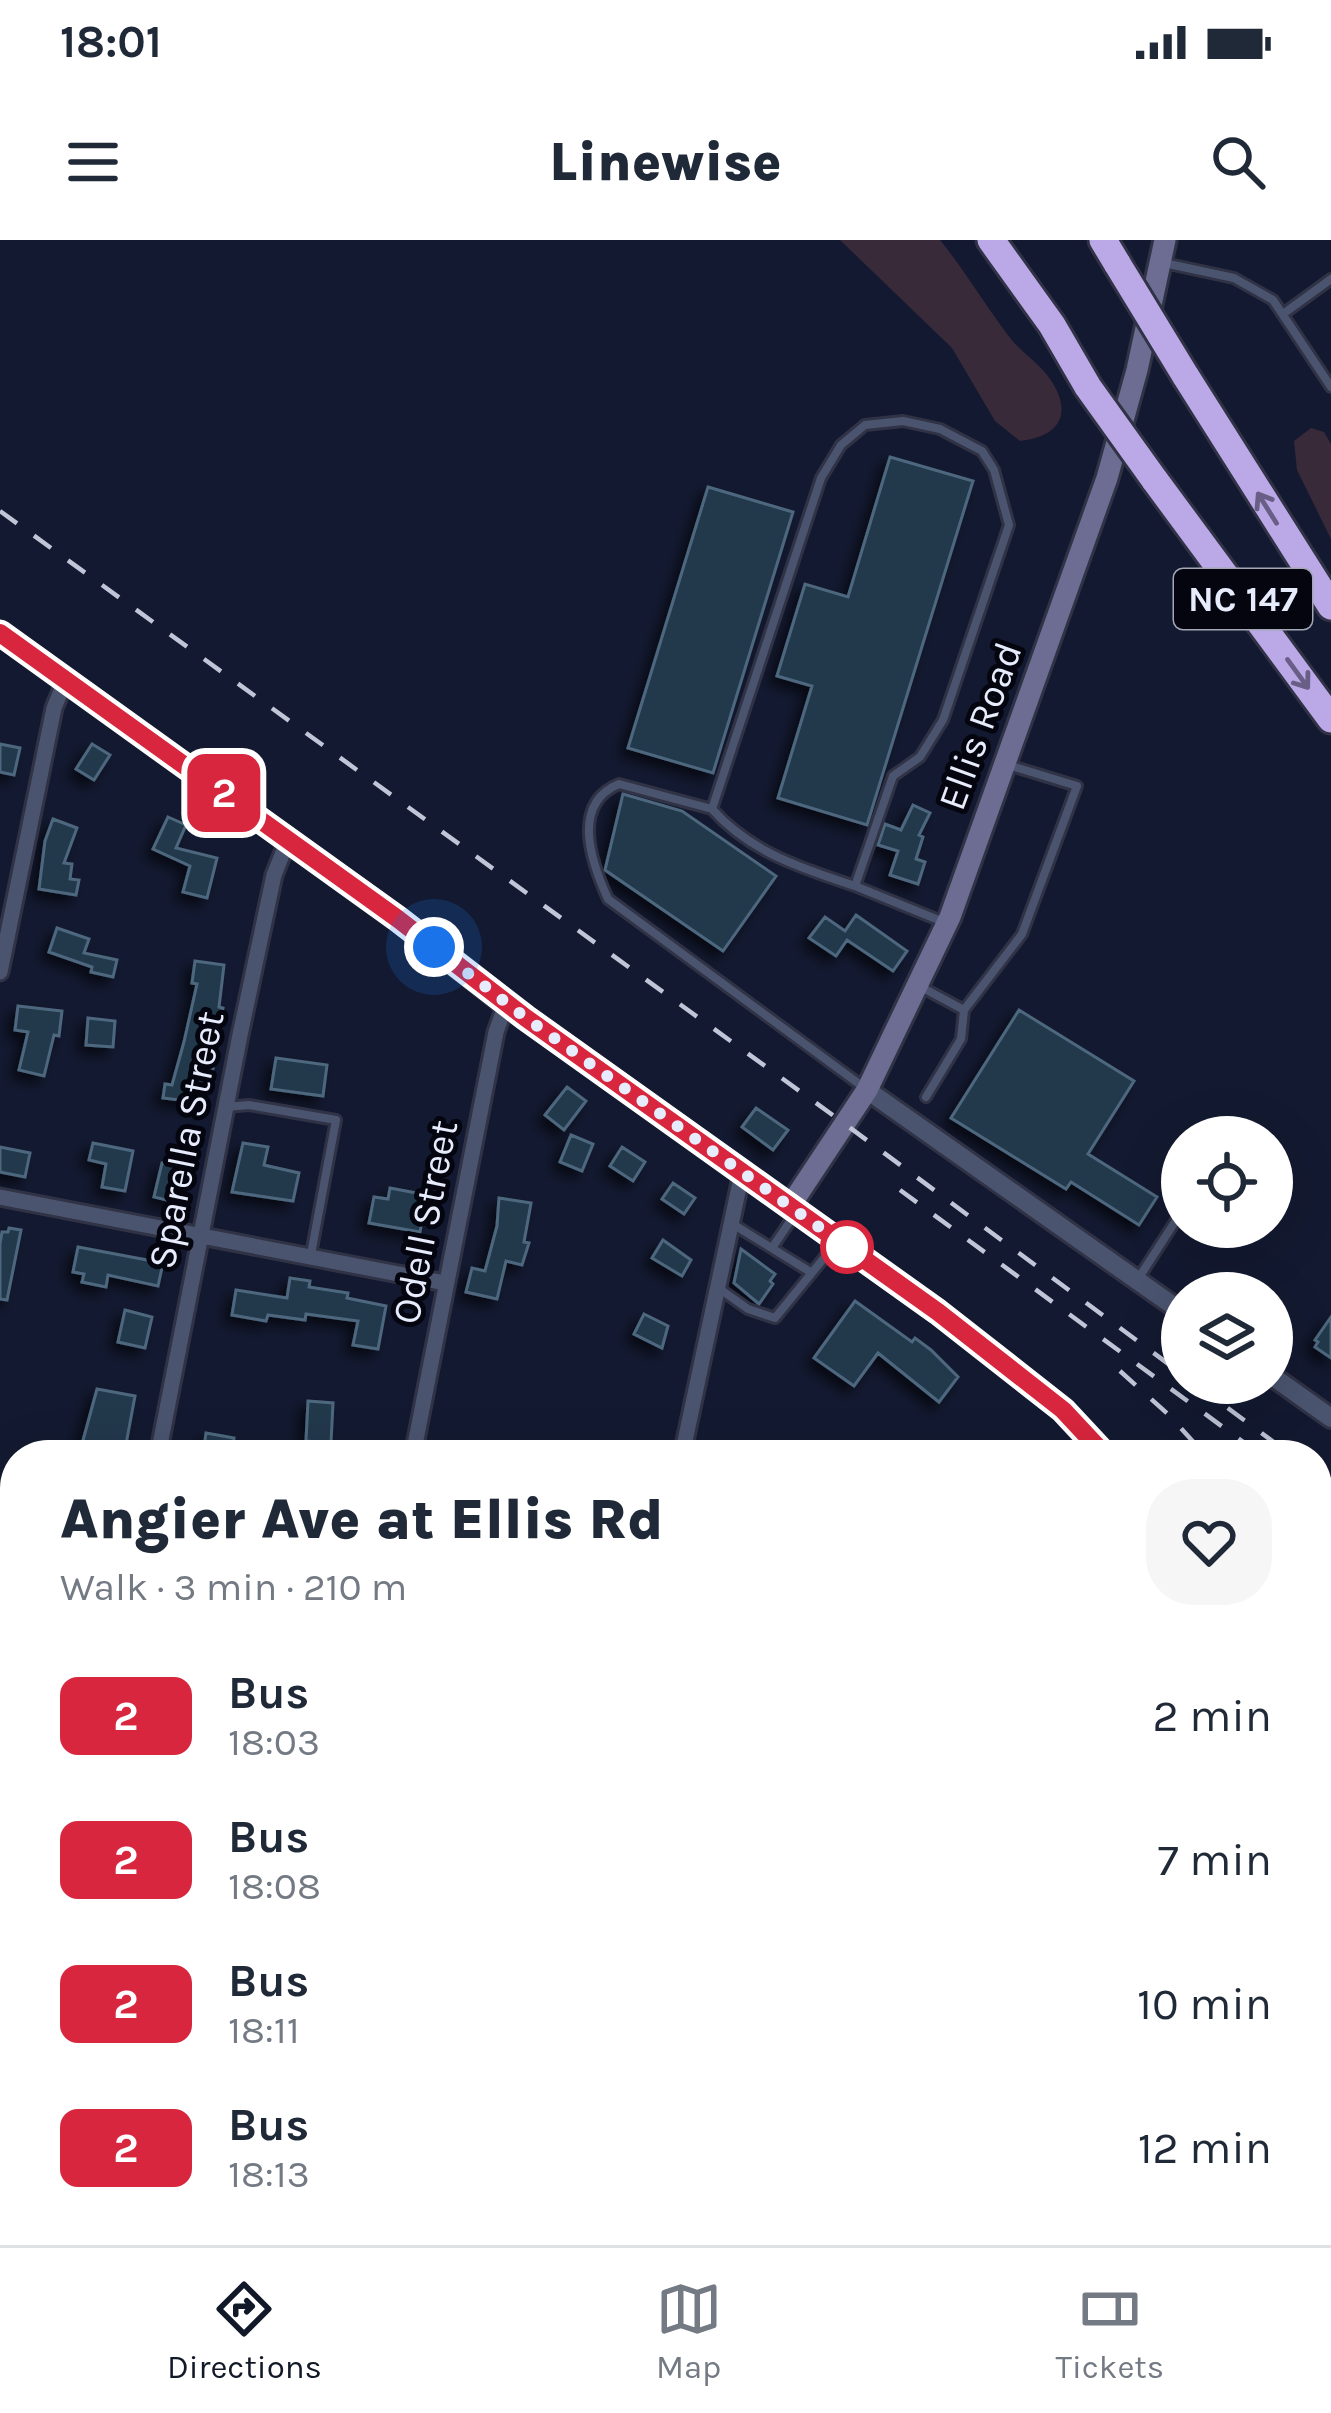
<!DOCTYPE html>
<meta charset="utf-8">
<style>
body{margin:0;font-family:Karla,sans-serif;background:#f6f6f7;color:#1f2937;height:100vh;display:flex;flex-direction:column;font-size:45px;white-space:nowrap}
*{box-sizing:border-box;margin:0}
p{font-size:39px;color:#747a83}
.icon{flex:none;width:66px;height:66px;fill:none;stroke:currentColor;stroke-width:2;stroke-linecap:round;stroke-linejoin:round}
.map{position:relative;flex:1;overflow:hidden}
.side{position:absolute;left:0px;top:1200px;width:1332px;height:807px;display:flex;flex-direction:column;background:#fff;border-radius:48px 48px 0 0;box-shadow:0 12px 48px #0002}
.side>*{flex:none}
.badge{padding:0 24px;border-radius:18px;font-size:42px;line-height:78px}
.tools{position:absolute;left:1161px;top:876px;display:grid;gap:24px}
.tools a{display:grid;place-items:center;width:132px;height:132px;border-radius:50%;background:#fff;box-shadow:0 12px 48px #0002;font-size:60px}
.you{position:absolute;width:60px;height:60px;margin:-30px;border:9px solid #fff;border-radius:50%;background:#1a73e8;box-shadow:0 0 0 18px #1a73e833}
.map>.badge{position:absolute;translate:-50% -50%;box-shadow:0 0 0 6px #fff}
.round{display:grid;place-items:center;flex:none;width:126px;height:126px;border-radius:48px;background:#f6f6f7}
.headline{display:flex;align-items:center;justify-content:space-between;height:204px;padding:0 60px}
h1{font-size:57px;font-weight:800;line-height:90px}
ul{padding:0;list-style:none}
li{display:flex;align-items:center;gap:36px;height:144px;padding:0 60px}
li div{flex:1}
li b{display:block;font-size:45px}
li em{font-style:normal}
li .badge{min-width:132px;font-weight:700;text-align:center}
.status{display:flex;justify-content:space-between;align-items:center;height:84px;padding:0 60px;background:#fff;direction:ltr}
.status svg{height:33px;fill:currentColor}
header{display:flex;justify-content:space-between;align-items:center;height:156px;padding:0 60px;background:#fff;font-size:54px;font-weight:800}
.dock{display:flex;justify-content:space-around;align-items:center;height:168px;border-top:3px solid #e0e1e3;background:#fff;font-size:33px;color:#747a83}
.dock a{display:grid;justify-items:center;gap:6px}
.dock .selected{color:#111827}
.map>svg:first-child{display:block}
.green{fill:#392a3a}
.water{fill:#284b54}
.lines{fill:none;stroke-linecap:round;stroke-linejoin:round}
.stream{stroke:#284b54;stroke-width:4.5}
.building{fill:#22384b;stroke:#4e687e;stroke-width:3;filter:url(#shadow)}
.service-casing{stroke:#303245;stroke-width:14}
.minor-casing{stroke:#303245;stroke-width:21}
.tertiary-casing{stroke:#303245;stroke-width:24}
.secondary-casing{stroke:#303245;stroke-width:27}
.motorway-casing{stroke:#303245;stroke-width:33}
.service{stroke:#4b546f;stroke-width:8}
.minor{stroke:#4b546f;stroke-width:15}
.tertiary{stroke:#4b546f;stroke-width:18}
.secondary{stroke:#6d6d93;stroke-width:21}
.motorway{stroke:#bba8e7;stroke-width:27}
.rail{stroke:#c0c5d7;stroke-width:4.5;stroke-dasharray:21 21;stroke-linecap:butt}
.motorway-bridge-casing{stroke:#303245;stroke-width:33;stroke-linecap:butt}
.motorway-bridge{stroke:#bba8e7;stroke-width:27}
.oneway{stroke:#695f86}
.line-casing{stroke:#fff;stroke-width:27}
.line{stroke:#d7263d;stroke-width:18}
.walk{stroke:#e7ecfd;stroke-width:12;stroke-dasharray:0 21.6}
.stop-dot{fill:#fff;stroke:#d7263d;stroke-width:6}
.labels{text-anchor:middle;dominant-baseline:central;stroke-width:10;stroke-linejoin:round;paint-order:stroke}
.shield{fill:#04050f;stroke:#a3a7b6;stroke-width:3}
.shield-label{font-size:36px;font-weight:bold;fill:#e7ecfd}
.street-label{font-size:39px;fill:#e7ecfd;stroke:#04050f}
</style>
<div class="status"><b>18:01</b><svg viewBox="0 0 49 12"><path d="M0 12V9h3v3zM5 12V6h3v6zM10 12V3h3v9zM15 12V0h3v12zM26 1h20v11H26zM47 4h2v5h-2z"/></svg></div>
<header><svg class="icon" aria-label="menu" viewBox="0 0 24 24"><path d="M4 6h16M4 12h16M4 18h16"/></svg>Linewise<svg class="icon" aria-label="search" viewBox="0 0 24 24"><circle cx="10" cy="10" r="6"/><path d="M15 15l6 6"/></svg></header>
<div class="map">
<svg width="1331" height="2005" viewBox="0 0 1331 2005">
<defs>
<filter id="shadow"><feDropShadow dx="-7" dy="7" stdDeviation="6" flood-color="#0009"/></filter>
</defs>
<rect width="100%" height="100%" fill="#131930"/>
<path class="green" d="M840,0H940C966,32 986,67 1011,99C1022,113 1040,124 1050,139C1074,174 1059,197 1020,201L995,181L952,108Z
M1311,188L1324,192L1331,204V299L1297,230L1294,201Z
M15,1640V1992H1317V1775L1331,1811V2005H0V1641Z"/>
<path class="water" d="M26,1992H130L132,2005H22Z"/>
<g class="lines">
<path class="stream" d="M0,1868L15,1860
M0,1870L15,1875"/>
</g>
<path class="building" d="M890,217L973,241L867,585L778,558L812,446L777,436L805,344L848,357Z
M708,247L793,272L713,533L628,508Z
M0,504L20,508L14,535L0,532Z
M92,504L110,515L94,540L76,529Z
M623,554L682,571L776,636L723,711L605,630Z
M913,565L930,573L919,595L923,597L916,619L925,622L918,644L890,635L898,611L878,605L885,584L901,590Z
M168,577L186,585L176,608L217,618L207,658L183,652L190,626L153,609Z
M53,579L77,588L64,623L72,624L70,639L79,640L76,655L39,649L45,601Z
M856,675L907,711L893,731L847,700L836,716L809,698L825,677L845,691Z
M57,688L89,699L84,713L117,720L113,737L91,732L92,727L49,712Z
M195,721L224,725L219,767L223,768L214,809L217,810L212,833L208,832L205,863L163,858L165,844L172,845L184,802L197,744L192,743Z
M18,766L62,771L59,796L54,795L44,836L19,830L28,792L15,790Z
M1019,770L1134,841L1088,914L1157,957L1139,985L1071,942L1066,949L951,878Z
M88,778L115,781L113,807L86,805Z
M276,818L327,825L323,856L271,849Z
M567,847L586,861L564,890L545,875Z
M756,868L788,890L773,910L742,887Z
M571,895L593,904L582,931L560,922Z
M93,903L133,911L125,951L102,947L106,924L89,920Z
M243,903L268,907L264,925L299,933L293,961L232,952Z
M0,907L30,913L25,937L0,932Z
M622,907L645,922L633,941L610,926Z
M162,923L187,929L179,963L154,957Z
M673,943L695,958L684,974L662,959Z
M390,948L427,955L420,992L369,983L374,957L388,959Z
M499,958L531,963L524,1002L529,1003L522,1025L506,1021L497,1059L466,1052L472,1028L485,1031L497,986Z
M9,988L21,990L7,1060L0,1059V1004L2,992H8Z
M663,1000L691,1020L682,1036L652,1018Z
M78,1007L163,1023L158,1046L108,1035L106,1047L82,1042L84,1034L73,1032Z
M741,1009L775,1034L770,1041L773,1044L759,1064L734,1043Z
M290,1038L310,1041L309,1047L348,1053L347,1058L386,1066L378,1109L353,1105L358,1081L306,1074L305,1080L268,1075L266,1081L232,1075L236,1050L287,1058Z
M855,1061L912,1102L915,1098L931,1110L958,1137L939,1162L878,1113L854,1146L814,1118Z
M125,1070L152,1077L145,1108L118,1102Z
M644,1074L668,1086L662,1108L634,1094Z
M1331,1077V1118L1315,1107L1318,1102L1315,1100Z
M97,1149L135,1156L124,1215H79Z
M308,1161L333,1163L331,1203L306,1201Z
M206,1193L234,1198L231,1215H203Z"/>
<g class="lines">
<g class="service-casing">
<path id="service" d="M1164,23L1234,38L1273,60L1331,147
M1283,74L1331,39
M712,569L619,544C570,564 592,624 608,659L866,849
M855,646C801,628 750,612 712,569L821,238L841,205L865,185L903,181L940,189L982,211L994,230L1009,285L943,480L920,517L893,536L855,646L946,683
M921,747L964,770
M926,857L961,799L964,770L1022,694L1077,546L1005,524
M226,867L249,865L336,880L311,1014
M731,983L812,1033
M772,1008L795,974
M1138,1039L1182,971
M717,1047L748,1069L775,1078L837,1002"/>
</g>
<g class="minor-casing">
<path id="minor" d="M0,732L54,468L66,439
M0,957L445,1043
M158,1215L240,795L274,635L288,600
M413,1215L496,792L506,764
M682,1215L742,933"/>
</g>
<g class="tertiary-casing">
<path id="tertiary" d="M867,850L1182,1072
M1272,1136L1331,1178
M0,1529L15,1528"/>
</g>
<g class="secondary-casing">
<path id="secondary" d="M0,393L398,679L506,764L938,1072L1063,1170L1104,1215
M790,966L867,850L950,677L1107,238L1137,130L1165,0
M1317,1719L1331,1756"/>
</g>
<g class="motorway-casing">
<path id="motorway" d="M991,0L1052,85L1088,147
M1103,0L1118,25
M1185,135L1331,366
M1154,239L1331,479"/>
</g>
<use href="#service" class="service"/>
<use href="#minor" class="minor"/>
<use href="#tertiary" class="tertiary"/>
<use href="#secondary" class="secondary"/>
<use href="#motorway" class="motorway"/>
<path class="rail" d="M0,271L845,884L1182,1134
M900,950L1261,1215
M1120,1131L1170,1176L1205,1215
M1194,1143L1291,1215
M1317,1235L1331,1245
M1317,1279L1331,1289
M1317,1411L1331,1448"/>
<g class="motorway-bridge-casing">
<path id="motorway-bridge" d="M1118,25L1185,135
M1088,147L1154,239"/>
</g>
<use href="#motorway-bridge" class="motorway-bridge"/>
</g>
<defs><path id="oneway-shaft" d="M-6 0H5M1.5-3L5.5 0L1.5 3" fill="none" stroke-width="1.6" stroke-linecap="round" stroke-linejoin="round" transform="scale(3)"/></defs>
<g class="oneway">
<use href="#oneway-shaft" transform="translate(1267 268) rotate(-122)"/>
<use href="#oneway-shaft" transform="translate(1298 434) rotate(54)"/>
</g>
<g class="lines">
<g class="line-casing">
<path id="line" d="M0,393L398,679L526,778L938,1072L1063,1170L1105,1215"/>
</g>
<use href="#line" class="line"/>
<path class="walk" d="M434,707L526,778L847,1007"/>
</g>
<circle class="stop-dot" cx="847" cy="1007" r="24"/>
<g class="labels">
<rect class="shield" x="1174" y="329" width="138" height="60" rx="9"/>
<g class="shield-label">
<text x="1243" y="359">NC 147</text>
</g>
<g class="street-label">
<text transform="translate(980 486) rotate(-70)">Ellis Road</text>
<text transform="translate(186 900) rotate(-79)">Sparella Street</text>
<text transform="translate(425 982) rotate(-79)">Odell Street</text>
</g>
</g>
</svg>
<div class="tools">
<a><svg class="icon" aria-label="locate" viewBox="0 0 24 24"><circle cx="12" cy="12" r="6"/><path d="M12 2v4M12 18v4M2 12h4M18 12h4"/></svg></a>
<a><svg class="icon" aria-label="layers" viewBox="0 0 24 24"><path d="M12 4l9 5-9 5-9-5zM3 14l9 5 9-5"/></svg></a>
</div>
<div class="you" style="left:434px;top:707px"></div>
<b class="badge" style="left:224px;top:553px;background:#d7263d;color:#fff">2</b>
<section class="side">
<div class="headline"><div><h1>Angier Ave at Ellis Rd</h1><p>Walk · 3 min · 210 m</p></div><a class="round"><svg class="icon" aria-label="heart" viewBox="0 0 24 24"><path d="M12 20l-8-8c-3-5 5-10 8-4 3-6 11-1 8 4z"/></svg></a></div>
<ul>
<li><span class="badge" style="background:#d7263d;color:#fff">2</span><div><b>Bus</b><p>18:03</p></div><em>2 min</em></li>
<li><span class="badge" style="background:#d7263d;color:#fff">2</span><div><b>Bus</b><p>18:08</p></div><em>7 min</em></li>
<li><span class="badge" style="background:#d7263d;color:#fff">2</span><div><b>Bus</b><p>18:11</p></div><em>10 min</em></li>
<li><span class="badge" style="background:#d7263d;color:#fff">2</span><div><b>Bus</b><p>18:13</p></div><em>12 min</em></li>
</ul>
</section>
</div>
<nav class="dock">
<a class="selected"><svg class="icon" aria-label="directions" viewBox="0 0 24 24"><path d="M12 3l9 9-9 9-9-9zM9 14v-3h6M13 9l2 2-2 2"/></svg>Directions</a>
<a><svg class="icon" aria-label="map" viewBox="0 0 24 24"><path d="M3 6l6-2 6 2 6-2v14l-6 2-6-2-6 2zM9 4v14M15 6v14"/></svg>Map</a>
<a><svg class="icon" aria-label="tickets" viewBox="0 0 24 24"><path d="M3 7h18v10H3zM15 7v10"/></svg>Tickets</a>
</nav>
